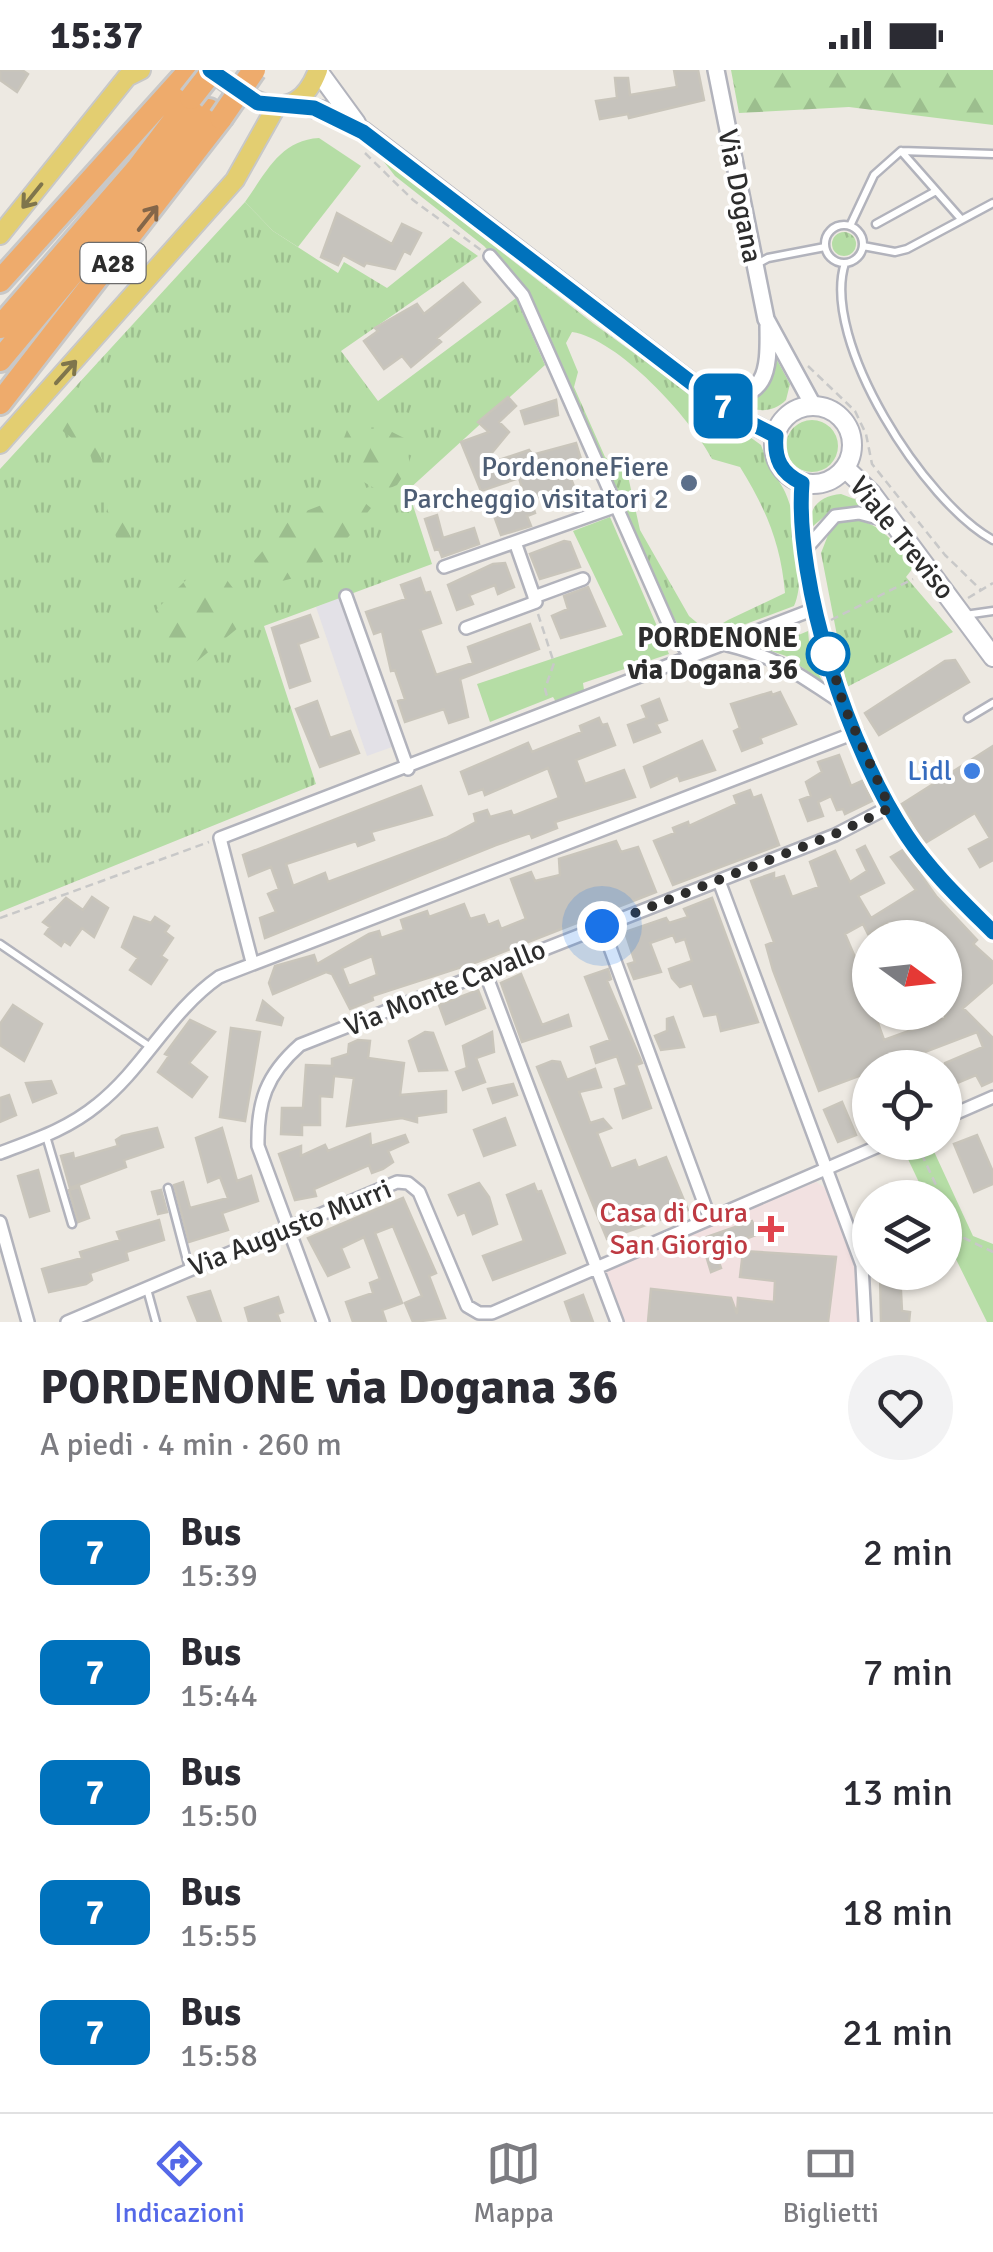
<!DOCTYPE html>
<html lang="it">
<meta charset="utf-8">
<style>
body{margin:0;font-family:Signika,sans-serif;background:#f2f2f3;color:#2b2b33;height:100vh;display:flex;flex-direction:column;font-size:38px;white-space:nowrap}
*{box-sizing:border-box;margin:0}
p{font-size:32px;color:#7c7c81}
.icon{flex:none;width:55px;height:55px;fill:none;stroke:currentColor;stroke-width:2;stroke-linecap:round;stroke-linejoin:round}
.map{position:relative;height:1252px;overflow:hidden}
.details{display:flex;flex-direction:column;background:#fff;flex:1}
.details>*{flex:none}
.badge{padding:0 20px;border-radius:15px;font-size:35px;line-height:65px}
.needle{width:65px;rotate:105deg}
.controls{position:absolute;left:852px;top:850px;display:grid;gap:20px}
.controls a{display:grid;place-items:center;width:110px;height:110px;border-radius:50%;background:#fff;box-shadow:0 2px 8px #0004;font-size:50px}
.you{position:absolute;width:50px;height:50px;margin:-25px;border:8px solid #fff;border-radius:50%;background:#1a73e8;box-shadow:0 0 0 15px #1a73e833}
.map>.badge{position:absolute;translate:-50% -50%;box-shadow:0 0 0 5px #fff}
.round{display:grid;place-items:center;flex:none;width:105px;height:105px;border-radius:52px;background:#f2f2f3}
.summary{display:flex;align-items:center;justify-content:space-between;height:170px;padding:0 40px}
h1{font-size:48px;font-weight:800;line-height:75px}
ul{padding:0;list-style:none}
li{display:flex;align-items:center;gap:30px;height:120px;padding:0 40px}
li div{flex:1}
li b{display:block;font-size:38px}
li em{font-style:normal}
li .badge{min-width:110px;font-weight:700;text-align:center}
.status{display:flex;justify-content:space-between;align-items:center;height:70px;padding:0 50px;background:#fff;direction:ltr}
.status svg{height:28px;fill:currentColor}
.tabs{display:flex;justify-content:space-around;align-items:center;height:140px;border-top:2px solid #e1e1e2;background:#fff;font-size:28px;color:#7c7c81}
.tabs a{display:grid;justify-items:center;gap:5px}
.tabs .selected{color:#5468e8}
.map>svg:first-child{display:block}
.industrial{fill:#e3e1e7}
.medical{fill:#f2e1e1}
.grass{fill:url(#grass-tufts)}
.forest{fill:url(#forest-firs)}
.park{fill:#b5dda5}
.building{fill:#c6c3bd;stroke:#c9c5bb;stroke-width:2.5;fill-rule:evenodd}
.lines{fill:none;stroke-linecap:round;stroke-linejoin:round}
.service-casing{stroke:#b2b3bc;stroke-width:11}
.minor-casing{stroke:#b2b3bc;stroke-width:16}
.tertiary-casing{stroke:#b2b3bc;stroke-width:20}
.secondary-casing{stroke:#b2b3bc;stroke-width:22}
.primary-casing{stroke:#c8c8c8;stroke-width:22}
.motorway-casing{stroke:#c8c8c8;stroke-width:28}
.path{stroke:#c8c8c8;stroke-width:2.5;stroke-dasharray:8 5;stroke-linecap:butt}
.service{stroke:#fff;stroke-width:6}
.minor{stroke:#fff;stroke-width:11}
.tertiary{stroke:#fff;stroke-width:15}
.secondary{stroke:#fff;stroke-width:18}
.primary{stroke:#e3ce71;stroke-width:18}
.motorway{stroke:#eeab6c;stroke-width:22}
.motorway-bridge-casing{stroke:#c8c8c8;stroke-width:28;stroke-linecap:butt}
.motorway-bridge{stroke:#eeab6c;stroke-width:22}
.oneway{stroke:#7f754c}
.oneway2{stroke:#846649}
.line-casing{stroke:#fff;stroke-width:22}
.line{stroke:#0072bc;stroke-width:15}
.walk{stroke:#2d2d2d;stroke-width:10;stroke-dasharray:0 18}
.service-dot{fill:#5c6f8a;stroke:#fff;stroke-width:4}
.stop-dot{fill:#fff;stroke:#0072bc;stroke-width:5}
.shop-dot{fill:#3f7fe0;stroke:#fff;stroke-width:4}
.health-dot{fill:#e0444e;stroke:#fff;stroke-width:4}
.labels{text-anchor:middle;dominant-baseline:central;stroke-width:8;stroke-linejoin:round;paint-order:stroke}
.shield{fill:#fff;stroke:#6c6c6c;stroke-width:2.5}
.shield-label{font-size:25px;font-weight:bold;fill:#2d2d2d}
.street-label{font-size:28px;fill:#2d2d2d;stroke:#fff}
.service-label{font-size:28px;fill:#4e5e75;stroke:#fff;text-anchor:end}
.stop-label{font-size:28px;font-weight:bold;fill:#2d2d2d;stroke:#fff;text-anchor:end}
.shop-label{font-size:28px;fill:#366cbe;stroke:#fff;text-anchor:end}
.health-label{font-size:28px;fill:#be3a42;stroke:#fff;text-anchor:end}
</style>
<div class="status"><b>15:37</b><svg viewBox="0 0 49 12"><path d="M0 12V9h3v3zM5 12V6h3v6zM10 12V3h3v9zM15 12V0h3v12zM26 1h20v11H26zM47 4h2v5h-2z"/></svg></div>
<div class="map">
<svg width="993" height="1252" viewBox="0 0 993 1252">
<defs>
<pattern id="grass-tufts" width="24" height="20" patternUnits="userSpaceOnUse" patternTransform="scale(2.5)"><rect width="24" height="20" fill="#b5dda5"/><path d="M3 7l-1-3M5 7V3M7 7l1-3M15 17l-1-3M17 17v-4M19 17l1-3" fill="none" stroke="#9cbe8e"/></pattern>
<pattern id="forest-firs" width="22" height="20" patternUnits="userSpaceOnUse" patternTransform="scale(2.5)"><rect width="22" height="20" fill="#b5dda5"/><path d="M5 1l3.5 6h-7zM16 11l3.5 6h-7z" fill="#9cbe8e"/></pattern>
</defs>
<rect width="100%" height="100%" fill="#ede9e2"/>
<path class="industrial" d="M339,528L392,677L367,686L316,537Z"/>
<path class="medical" d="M816,1112L827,1119L856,1198L859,1252H624L604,1198Z"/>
<path class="grass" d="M381,88L594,254L761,375C767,392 774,403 783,418C797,443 806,511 794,536L727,561L723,553L728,550L785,523C781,474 766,439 740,397L712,389C690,347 618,269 572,262L566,273L578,302L574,317L605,387L628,406L640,460L689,546L702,557H712L716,566L703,571L681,560L661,526L528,224L484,176L395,106Z
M245,132L273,161L338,203L344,192L387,218L451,167L478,186L341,281L378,331L516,228L545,295L408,420L432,494L264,556L316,714L0,842V399Z
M832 174a12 12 0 1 1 24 0a12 12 0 1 1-24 0Z
M777,290L790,314L786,330C774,342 758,343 744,335L768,315Z
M786 376a26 26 0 1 1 52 0a26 26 0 1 1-52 0Z
M841,424L857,430L861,437L832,440L812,457C806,437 823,425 841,424Z
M852,449C883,453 896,475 913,498L906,507L953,562L847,617L821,483L832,455Z
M808,561L811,591L823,612L786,586L765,579Z"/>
<path class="forest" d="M731,0H993V55L849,37L739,43Z
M83,337L145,506L129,508L89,381L56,356Z
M384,358L406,369L410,396L397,415L381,422L362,411L360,399L371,377L358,374L339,381L347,360Z
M353,423L371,438C343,476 312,515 262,512L254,491L293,446Z
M216,496L243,531L249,549L190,597L188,607L158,562L156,540L193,503Z"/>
<path class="park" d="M319,68L361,96L298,177L273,161L245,132C266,103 280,70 319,68Z
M610,447L669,584L583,613L584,620L556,632L553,627L490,652L477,614L623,565L573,461Z
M931,1075L973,1166L993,1174V1252H987L945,1167V1128L926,1127L907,1087Z"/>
<path class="building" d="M0,0H22L28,4L17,22L0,10Z
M674,0H698L704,30L629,48L628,44L600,49L596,31L617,28L615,8H628L630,25L677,17Z
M337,143L392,174L402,154L421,163L410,184L404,181L395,199L366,193L364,196L343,185L338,195L321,187Z
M463,213L480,232L437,268L441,272L411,297L402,286L384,299L364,271L378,261L375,258L417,234L424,244Z
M508,327L516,336L499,352L509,362L481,396L529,380L537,390L535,384L576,373L581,389L570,393L574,404L570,406L578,427L561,433L557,421L526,431L519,408L481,421L461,372L489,362L478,352Z
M556,330L558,345L525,354L521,341Z
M531,430L535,443L527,446L531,456L501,465L493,443Z
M437,445L443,468L474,458L479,474L442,487L439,479L435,480L425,449Z
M564,471L570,472L580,497L540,509L530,484Z
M505,493L514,517L498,524L495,515L469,525L473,534L457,540L448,515L493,494Z
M420,508L425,523L430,522L441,553L420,560L436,605L473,593L468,577L530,554L539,579L460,609L468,647L449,653L444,639L405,652L398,631L405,629L395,600L391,601L382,561L374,564L366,542L406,529L401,515Z
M588,517L605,556L561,568L552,546L568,539L564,526Z
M310,545L318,567L298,574L310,611L290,618L272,558Z
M955,590L969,612L879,665L865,643L945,591Z
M771,622L772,625L780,622L796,654L760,668L762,673L742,681L734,661L740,658L731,634Z
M659,629L667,650L656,654L660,662L634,672L628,655L647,648L642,636Z
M317,631L330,668L350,661L359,683L320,697L296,639Z
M599,648L602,655L607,654L615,675L576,690L585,714L624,700L635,727L555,752L557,758L532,768L530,763L496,775L265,868L260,848L276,842L268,824L279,819L271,797L249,806L243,785L421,716L432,745L371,762L374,770L358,776L356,771L286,794L293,816L325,803L328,812L446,768L476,752L474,744L487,740L490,747L511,741L513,746L559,728L548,698L485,725L483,719L469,724L461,702L528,673L532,682L582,662L580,656Z
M702,671L715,700L680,711L678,705L651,717L644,697Z
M993,676V790L980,797L969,779L990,768L975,743L925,773L902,734Z
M839,685L851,716L862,711L872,731L845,744L843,739L837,740L831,726L818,732L823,746L808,751L800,730L811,726L806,712L822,702L818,692Z
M750,720L753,728L761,725L779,775L673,815L654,771L675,763L673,758L688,752L689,756L737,734L734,726Z
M616,771L621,782L638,777L656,822L477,892L372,926L373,930L350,939L332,904L326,902L273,924L269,913L275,896L314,885L317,894L369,864L379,861L381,868L404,860L401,850L427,841L429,847L464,834L470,849L484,845L488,855L498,851L501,859L526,849L511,809L531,802L535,811L560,805L559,789ZM372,886L377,905L349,916L342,898Z
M865,776L884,813L858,826L871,848L916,820L891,787L903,780L936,826L977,870L973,874L993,892V912L963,938L993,968V1011L982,1016L976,1005L945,1018V993L983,977L977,962L883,998H870V1002L819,1021L773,900L766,875L774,872L751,811L774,803V809L784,806L792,827L819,817L810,792L835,781L850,812L867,801L857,780ZM888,853L901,868H945V948L884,970L874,942H870V922L845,864L863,854L868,864Z
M92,827L108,838L94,867L82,858L70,875L64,871L61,876L45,864L50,857L43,852L66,828L83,840Z
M712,828L758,952L721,961L717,944L704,946L692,913L680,917L672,908L669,899L692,891L685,869L676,872L673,865L650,873L661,902L634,909L628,894L635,892L625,862L666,848L669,853L688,847L684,839Z
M134,847L151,853L155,847L169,856L165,862L173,868L161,886L167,890L151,914L130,900L138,888L122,877Z
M608,899L611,909L607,911L642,993L636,995L651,1038L623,1048L615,1019L627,1015L617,986L596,993L591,977L610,970L585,907Z
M521,904L542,955L568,945L571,956L522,972L501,913Z
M478,920L485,938L446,954L439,935Z
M263,931L283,948L281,955L257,950Z
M13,935L42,954L24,991L0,975V954Z
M673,947L684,977L661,980L655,966L667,961V949Z
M190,950L215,962L189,993L207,1007L192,1027L158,1002L169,986L165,984Z
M231,958L260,962L245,1051L220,1047Z
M425,962L433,963L447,1000L419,1001L409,971Z
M492,962L494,982L476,988L485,1012L463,1020L456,1002L467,998L463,976Z
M358,970L370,971L368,988L404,993L400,1025L446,1021V1042L417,1046V1052L402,1048L347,1056L354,1008L334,1006L332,1027L320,1026V1055H302V1065L281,1064L282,1038H303L306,995L332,996V989L348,984L349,974Z
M552,991L560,992L567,1010L595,999L601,1017L579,1022L590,1053L603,1049L611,1058L597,1063L611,1099L635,1090L638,1098L666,1087L688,1140L607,1169L537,997Z
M51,1011L56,1023L33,1032L26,1013Z
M513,1014L517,1025L493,1033L488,1019Z
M9,1025L16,1045L0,1052V1028Z
M842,1032L856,1065L838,1072L824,1040Z
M505,1048L515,1075L484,1086L474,1060Z
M157,1058L163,1077L124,1090L126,1097L70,1118L61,1086L73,1083L74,1089L118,1076L116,1070L122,1066Z
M222,1058L237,1111L251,1106L258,1131L222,1143L228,1160L189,1172L174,1115L183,1112L190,1138L228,1128L220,1107L208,1112L196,1068Z
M370,1064L371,1076L405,1065L408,1072L388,1081L393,1092L383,1099L372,1103L369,1095L314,1119L316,1126L295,1130L279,1084L301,1076V1086L325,1075L328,1081Z
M977,1065L993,1102V1114L974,1122L954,1074Z
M38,1100L49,1141L30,1147L18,1106Z
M479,1113L489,1127L497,1154L473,1164L465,1142L458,1145L449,1125Z
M534,1114L537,1122L541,1121L565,1183L493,1210L483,1186L524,1171L507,1125Z
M79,1117L89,1148L78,1152L69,1120Z
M161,1120L167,1142L158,1144L152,1122Z
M403,1128L436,1203L429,1206L445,1248L413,1252L405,1233L422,1226L393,1156L375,1163L402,1233L382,1240L386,1252H353L346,1232L373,1223L370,1213L380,1209L364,1167L341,1178L349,1197L328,1206L308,1168Z
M159,1150L164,1170L126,1182L128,1190L90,1203L92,1210L86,1214L49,1222L42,1199L82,1188L80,1182L120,1170L117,1162Z
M752,1151L758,1164L715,1181L721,1198L711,1202L701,1169Z
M743,1181L836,1187L828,1252H648L651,1219L731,1228L737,1244L738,1228L774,1232L775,1211L740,1207Z
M880,1202H900L902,1241L910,1242L909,1252H881Z
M210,1221L221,1252H198L188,1227Z
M583,1225L593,1252H572L565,1232Z
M278,1227L283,1242L277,1244L280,1252H249L245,1238Z"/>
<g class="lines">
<g class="service-casing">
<path id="service" d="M901,81L961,149
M876,154L936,121
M825 174a19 19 0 1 1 38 0a19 19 0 1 1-38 0Z
M850,156L874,105L901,81L993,84
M863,176L895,182L907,179L993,133
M845,193C820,271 925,433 993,470
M755,195L768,188L825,177
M965,545L993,541
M968,648L993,633
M0,874L149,976
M46,1066L72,1154
M168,1118L189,1198
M147,1219L156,1252"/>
</g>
<g class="minor-casing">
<path id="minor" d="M490,186L523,225L671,560L692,588
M802,413C794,516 849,677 906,764C930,801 962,831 993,862
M805,480L835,446L859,443L889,451
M444,497L614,437
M346,526L408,699
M534,527L583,509
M466,558L536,532L515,472
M727,575C783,589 798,605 845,635
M719,811L862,1195L865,1252
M602,856L710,1149
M252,892L220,768L817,538
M485,902L617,1252
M945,1048L993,1027
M0,1083C34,1070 68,1059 97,1035C144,998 169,942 219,907L857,662
M0,1152L28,1252
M67,1252L397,1112L408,1113L419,1122L467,1236L479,1243H492L888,1072
M323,1252L258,1076C257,1032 266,1005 300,975L835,765L889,737"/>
</g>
<g class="tertiary-casing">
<path id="tertiary" d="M716,0L766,249L814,337
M712,328C767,329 769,304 768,256"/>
</g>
<g class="secondary-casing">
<path id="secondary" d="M318,1L356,53
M292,33L324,41L363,61L731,343L776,366
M774 375a39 39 0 1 1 78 0a39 39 0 1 1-78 0Z
M845,398L872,424L993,587"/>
</g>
<g class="primary-casing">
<path id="primary" d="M210,0C246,30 295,62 318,0
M0,165L127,7L141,0
M0,374L235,110L276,37"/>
</g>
<g class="motorway-casing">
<path id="motorway" d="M0,211L190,0
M0,257L138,98L191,28
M0,290L209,40
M0,333L221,48"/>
</g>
<path class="path" d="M365,83L413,130L481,180
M808,296L855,341L866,364L872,394L945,485L981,520
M968,528L993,513
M538,544L554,593L545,619L548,630
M831,550L913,509
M0,848L209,772
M916,1072L942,1128
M945,1133L964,1168L993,1182"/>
<use href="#service" class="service"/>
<use href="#minor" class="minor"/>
<use href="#tertiary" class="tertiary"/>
<use href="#secondary" class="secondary"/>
<use href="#primary" class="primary"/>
<use href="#motorway" class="motorway"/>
<g class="motorway-bridge-casing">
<path id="motorway-bridge" d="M191,28L213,0
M221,48L254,0"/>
</g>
<use href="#motorway-bridge" class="motorway-bridge"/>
</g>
<defs><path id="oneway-shaft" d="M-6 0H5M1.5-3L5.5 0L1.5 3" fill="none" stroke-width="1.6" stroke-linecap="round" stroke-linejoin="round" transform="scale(2.5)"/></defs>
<g class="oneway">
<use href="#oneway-shaft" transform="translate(32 126) rotate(129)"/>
<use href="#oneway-shaft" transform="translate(66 302) rotate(-48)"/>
</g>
<use class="oneway2" href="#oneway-shaft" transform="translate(148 148) rotate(-52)"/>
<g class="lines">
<g class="line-casing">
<path id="line" d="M210,0L258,33L314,38L363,62L731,343L776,366C774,389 781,403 802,413C794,514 850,682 907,766C931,802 963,832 993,862"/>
</g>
<use href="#line" class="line"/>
<path class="walk" d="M602,856L835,764L890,738L844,636L826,576L828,584"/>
</g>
<circle class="service-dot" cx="689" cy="413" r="10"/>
<circle class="stop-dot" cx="828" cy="584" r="20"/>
<circle class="shop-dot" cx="972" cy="701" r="10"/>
<path class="health-dot" d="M766 1144h10v10h10v10h-10v10h-10v-10h-10v-10h10z"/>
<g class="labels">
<rect class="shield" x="80.5" y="173" width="65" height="40" rx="8"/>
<g class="shield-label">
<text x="113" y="193">A28</text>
</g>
<g class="street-label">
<text transform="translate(740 126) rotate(79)">Via Dogana</text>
<text transform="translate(902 468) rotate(51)">Viale Treviso</text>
<text transform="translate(445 918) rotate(-22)">Via Monte Cavallo</text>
<text transform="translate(290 1158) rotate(-22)">Via Augusto Murri</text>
</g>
<g class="service-label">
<text x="669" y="397">PordenoneFiere<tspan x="669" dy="32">Parcheggio visitatori 2</tspan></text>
</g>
<g class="stop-label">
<text x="798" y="568">PORDENONE<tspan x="798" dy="32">via Dogana 36</tspan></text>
</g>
<g class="shop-label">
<text x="952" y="701">Lidl</text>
</g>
<g class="health-label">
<text x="748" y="1143">Casa di Cura<tspan x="748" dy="32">San Giorgio</tspan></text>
</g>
</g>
</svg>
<div class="controls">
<a><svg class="needle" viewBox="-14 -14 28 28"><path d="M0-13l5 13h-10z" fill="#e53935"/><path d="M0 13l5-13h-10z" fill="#7c7c81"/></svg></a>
<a><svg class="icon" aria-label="locate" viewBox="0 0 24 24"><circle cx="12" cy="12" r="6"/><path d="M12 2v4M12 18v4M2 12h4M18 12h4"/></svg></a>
<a><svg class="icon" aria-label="layers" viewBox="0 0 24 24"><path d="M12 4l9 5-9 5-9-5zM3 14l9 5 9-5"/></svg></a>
</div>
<div class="you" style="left:602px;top:856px"></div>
<b class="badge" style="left:723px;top:336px;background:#0072bc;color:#fff">7</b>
</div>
<section class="details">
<div class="summary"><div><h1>PORDENONE via Dogana 36</h1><p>A piedi · 4 min · 260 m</p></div><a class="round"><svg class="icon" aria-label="heart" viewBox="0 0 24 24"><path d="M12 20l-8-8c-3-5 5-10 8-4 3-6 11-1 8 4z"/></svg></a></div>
<ul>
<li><span class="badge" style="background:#0072bc;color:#fff">7</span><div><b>Bus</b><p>15:39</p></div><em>2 min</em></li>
<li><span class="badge" style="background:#0072bc;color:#fff">7</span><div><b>Bus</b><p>15:44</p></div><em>7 min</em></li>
<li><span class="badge" style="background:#0072bc;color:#fff">7</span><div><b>Bus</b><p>15:50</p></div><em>13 min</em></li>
<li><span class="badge" style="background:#0072bc;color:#fff">7</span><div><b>Bus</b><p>15:55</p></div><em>18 min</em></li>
<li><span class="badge" style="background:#0072bc;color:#fff">7</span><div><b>Bus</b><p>15:58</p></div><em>21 min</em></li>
</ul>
</section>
<nav class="tabs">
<a class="selected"><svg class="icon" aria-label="directions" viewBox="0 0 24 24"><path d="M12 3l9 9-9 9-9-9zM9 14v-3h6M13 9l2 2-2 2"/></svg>Indicazioni</a>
<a><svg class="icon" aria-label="map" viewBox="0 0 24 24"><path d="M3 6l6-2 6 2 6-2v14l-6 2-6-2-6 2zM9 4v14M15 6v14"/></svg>Mappa</a>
<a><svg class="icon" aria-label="tickets" viewBox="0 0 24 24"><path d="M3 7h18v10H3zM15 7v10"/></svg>Biglietti</a>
</nav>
